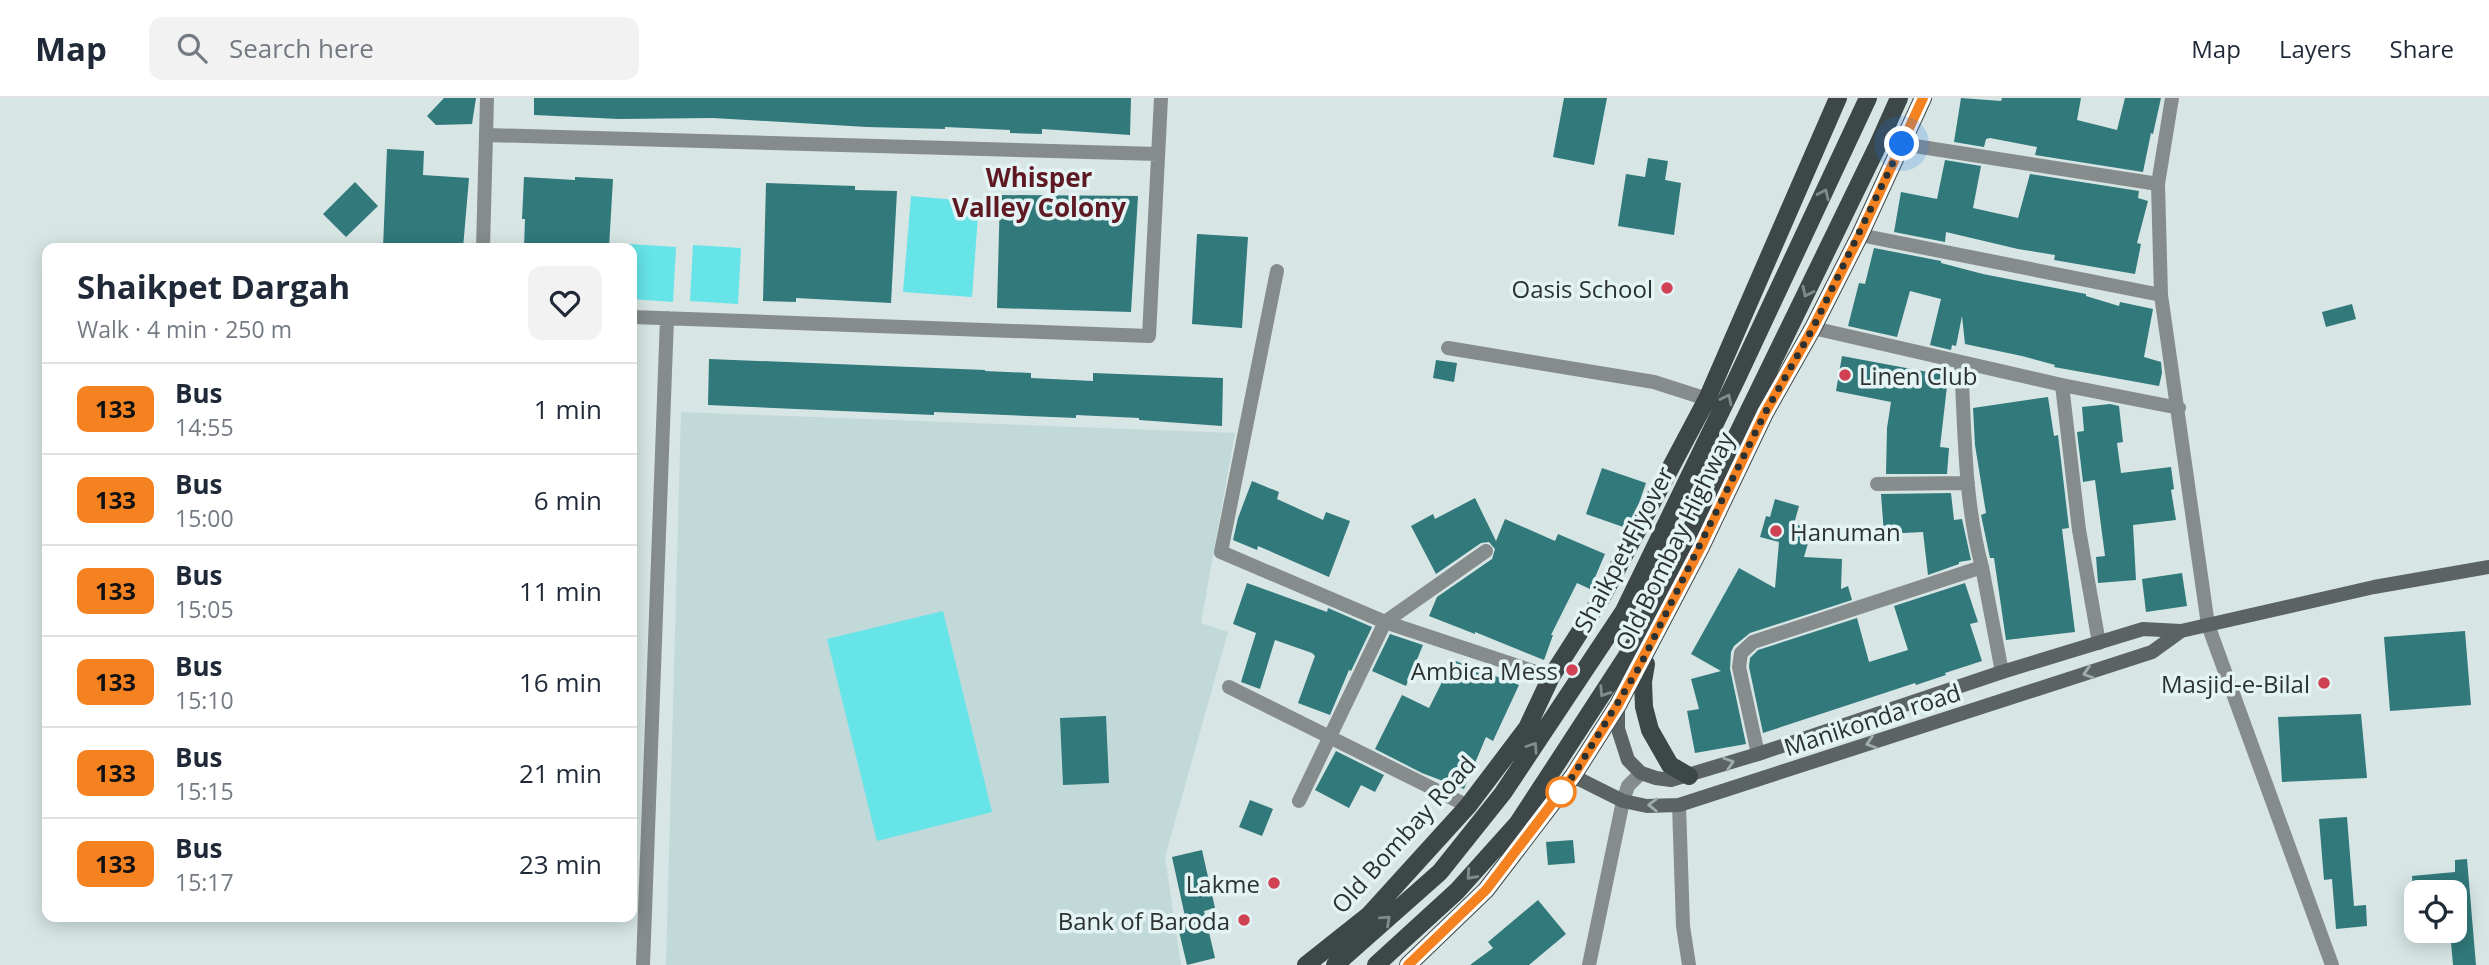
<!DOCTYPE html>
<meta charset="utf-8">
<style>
body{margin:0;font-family:"Open Sans",sans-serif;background:#f2f2f3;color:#1f2937;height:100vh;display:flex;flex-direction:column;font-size:26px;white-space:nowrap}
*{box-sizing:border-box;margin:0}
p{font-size:23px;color:#747a83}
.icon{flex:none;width:38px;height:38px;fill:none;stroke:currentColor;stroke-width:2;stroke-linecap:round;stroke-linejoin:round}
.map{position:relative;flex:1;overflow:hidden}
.sheet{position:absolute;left:42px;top:145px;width:595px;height:679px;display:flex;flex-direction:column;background:#fff;border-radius:14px;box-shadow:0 4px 18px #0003}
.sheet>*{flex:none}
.badge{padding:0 14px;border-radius:10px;font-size:24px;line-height:46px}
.fabs{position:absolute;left:2404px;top:782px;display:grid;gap:14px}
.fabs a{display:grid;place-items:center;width:63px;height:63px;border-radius:14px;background:#fff;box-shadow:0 4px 18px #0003;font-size:35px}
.you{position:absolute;width:35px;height:35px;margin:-18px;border:5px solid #fff;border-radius:50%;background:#1a73e8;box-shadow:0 0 0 10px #1a73e833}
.map>.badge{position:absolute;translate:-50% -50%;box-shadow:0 0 0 4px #fff}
.round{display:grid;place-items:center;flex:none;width:74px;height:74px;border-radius:14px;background:#f2f2f3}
.head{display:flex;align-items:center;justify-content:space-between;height:119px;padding:0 35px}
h1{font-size:33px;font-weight:700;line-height:52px}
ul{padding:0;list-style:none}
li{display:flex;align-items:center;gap:21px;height:91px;padding:0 35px;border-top:2px solid #e0e1e3}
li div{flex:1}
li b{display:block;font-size:26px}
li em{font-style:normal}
li .badge{min-width:77px;font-weight:700;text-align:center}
header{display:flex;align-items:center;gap:42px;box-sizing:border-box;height:98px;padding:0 35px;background:#fff;border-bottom:2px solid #e0e1e3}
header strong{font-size:33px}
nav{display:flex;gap:38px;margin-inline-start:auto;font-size:24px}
.search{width:490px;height:63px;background:#f2f2f3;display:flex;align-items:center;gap:18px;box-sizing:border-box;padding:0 24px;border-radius:14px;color:#747a83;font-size:26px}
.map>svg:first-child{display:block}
.built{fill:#c2d9d9}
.green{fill:#66e4e7}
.building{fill:#31797b}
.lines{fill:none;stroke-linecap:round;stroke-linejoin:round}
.street{stroke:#868c8c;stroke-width:14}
.secondary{stroke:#5b6363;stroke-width:14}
.primary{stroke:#3d4747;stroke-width:18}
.oneway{stroke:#808c8c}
.oneway2{stroke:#a0abab}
.line-casing{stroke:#fff;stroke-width:16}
.line{stroke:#f58220;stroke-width:10}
.walk{stroke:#2c3232;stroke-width:7;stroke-dasharray:0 12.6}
.poi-dot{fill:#d14154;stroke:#e4f3f3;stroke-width:2.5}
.stop-dot{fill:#fff;stroke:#f58220;stroke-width:3.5}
.labels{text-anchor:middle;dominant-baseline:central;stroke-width:7;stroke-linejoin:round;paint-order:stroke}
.poi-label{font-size:24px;fill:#2c3232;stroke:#e4f3f3;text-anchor:end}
.street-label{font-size:24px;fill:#2c3232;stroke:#e4f3f3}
.neighbourhood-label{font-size:26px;font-weight:bold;fill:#5e1922;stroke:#e4f3f3}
</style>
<header>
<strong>Map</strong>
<div class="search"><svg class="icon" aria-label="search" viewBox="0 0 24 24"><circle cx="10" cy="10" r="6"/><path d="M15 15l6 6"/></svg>Search here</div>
<nav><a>Map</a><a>Layers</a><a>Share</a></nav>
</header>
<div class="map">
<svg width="2489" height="867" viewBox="0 0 2489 867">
<rect width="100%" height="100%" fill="#d7e5e5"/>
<path class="built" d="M681,314L1235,335L1201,525L1228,534L1165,759L1181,867H666Z"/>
<path class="green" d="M911,98L979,104L972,199L903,194Z
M629,146L676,149L673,204L632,201V150H628Z
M693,147L741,150L738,206L690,203Z
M943,513L992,714L877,743L827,541Z"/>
<path class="building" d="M444,0H476L472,26L436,27L427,18Z
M534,0H1131L1130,37L1042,31V36L1010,35V32L945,29V31L867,29L713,20L619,21L534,17Z
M1564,0H1607L1594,67L1553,59Z
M1961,0L2001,3L2002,0H2081L2077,22L2117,32L2125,0H2161L2153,36L2151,35L2143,74L2035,57L2037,49L1990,40L1986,41L1984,49L1954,44Z
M387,51L424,53L423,77L469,80L463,150H383Z
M1648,60L1668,63L1665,82L1681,85L1674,137L1618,128L1626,76L1645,79Z
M1945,62L1981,68L1973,110L2018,120L2030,76L2139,93L2138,100L2148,103L2137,145L2141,146L2135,176L2054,162L2055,157L2018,151L1946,134L1945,144L1894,134L1901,94L1937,101Z
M524,79L575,82V79L613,81L609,150H524L525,121H522Z
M355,84L378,108L346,139L323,116Z
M766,85L855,88V92L897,93L891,205L796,200V204L763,203Z
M1000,97L1138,98L1131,214L997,210Z
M1197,136L1248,139L1242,230L1192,226Z
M1874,150L1941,163V165L1983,176L2086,196V198L2119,208L2120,204L2153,211L2144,259L2161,264L2162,275L2159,288L2054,269L2055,267L2022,258L1965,246L1962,218L1956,248L1952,247L1951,252L1930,247L1941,201L1910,193L1897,239L1848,228L1859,185L1865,186Z
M2352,206L2356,221L2326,229L2322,214Z
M1842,258L1933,275L1935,268L1949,271L1940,349L1949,350L1947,376H1886L1887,330L1891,304L1836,293Z
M709,261L985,272V273L1031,275V280L1093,283V275L1223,280L1222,328L1139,322V320L1076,317V320L934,314V317L708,307Z
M1436,262L1457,265L1454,284L1433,280Z
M2048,299L2054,338L2058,337L2069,430L2062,431L2075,534L2006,542L1994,460H1990L1981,417L1986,415L1975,347L1973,310Z
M2110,306L2119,308L2123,344L2117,345L2121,375L2171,369L2174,391L2171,392L2176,422L2133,427L2136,482L2098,485L2096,459L2105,458L2095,382L2083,384L2077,334L2084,333L2082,309Z
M1602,370L1646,385L1639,405L1626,430L1586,416Z
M1252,383L1279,394L1277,401L1323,422L1326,414L1350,423L1329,479L1258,448L1257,452L1233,442L1238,420Z
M1951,395L1954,422L1962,421L1971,462L1959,464V466L1928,477L1923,434L1884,436L1881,396Z
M1475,400L1496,443L1505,421L1555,443L1558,436L1605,456L1590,491L1577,485L1551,537H1553L1544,562L1475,534V536L1429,518L1437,499L1492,461L1495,451L1489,444L1481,445L1436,476L1411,428L1433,416L1435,421Z
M1775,401L1799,408L1794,426L1812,431L1804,459L1842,461L1841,491L1848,488L1852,502L1750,535L1734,548L1731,554L1730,571L1746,646L1695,655L1687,613L1699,611L1691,581L1721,573L1691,556L1739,470L1775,490L1779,444L1760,439L1766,418L1770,419Z
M2182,475L2187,508L2146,514L2142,481Z
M1247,485L1327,514L1328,510L1372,529L1351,573L1349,572L1330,617L1298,605L1315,558L1312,555L1275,542L1260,591L1241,584L1256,535L1233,526Z
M1965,485L1978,524L1970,526L1982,563L1945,575L1946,577L1916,587L1915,585L1763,635L1749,569L1750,560L1758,552L1857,520L1869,564L1908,552L1894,508Z
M2465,533L2471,607L2390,613L2384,539Z
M1390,536L1423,547L1406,588L1372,573Z
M1453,562L1519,587L1493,643L1486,639L1464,691L1422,675L1375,651L1402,597L1429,610Z
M2361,616L2367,680L2282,684L2278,619Z
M1106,618L1109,685L1063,687L1060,620Z
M1336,653L1384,677L1375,694L1361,687L1349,710L1315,692Z
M1250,702L1273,711L1262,738L1239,729Z
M2347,719L2354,808L2366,807L2367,828L2336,831L2332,781L2324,782L2319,721Z
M1573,742L1575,765L1548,767L1546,744Z
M1202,752L1215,810L1204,813L1215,860L1187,867L1177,825L1186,823L1172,759Z
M2467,761L2476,867H2453L2450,833H2455V794H2413L2412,778L2455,774V762Z
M1538,802L1566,836L1529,867H1470L1493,850L1488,844Z"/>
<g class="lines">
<path class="street" d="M2172,0L2158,86L2161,197L2208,527L2332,867
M486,37L1158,56
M1902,46L2158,86
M1860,137L2161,197
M483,150L487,0
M1277,173L1221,454L1385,524L1551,579
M632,219L1149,238L1161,0
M1813,230L2062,287L2079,432L2099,545
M1448,250L1654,284L1707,301
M1961,266C1965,333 1964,403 1982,469
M2062,287L2179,310
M1877,386L1968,385
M1229,589L1468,708
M1758,656L1739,569L1741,555L1753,544L1982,469L2002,574
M1299,703L1385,524L1486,453
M1679,707L1683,828L1689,867
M643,867L667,220
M1589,867L1623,703L1628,688L1641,675"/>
<path class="secondary" d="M1618,607V631L1628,662L1641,675L1656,680L1671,682L1758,656L2002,574L2143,531L2181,533L2374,489L2489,469
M1573,678L1623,703L1647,708L1679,707L2152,554L2181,533"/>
<path class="primary" d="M1646,566L1643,584L1644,609L1650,632L1670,667L1689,678
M1306,867L1369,817L1468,708L1527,630L1551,579L1601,501L1707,301L1838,0
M1335,867L1440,774L1503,695L1624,513L1737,280L1868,0
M1376,867L1457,793L1518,725L1638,541L1878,47L1899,0
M1408,867L1486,792L1573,678L1618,607L1701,449L1765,315L1813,230L1860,137L1923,0"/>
</g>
<defs><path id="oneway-chevron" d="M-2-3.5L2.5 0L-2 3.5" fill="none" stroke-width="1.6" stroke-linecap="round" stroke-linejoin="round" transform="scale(1.75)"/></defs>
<g class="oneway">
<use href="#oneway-chevron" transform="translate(1824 96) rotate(-65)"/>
<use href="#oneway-chevron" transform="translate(1807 194) rotate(116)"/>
<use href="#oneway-chevron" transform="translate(1727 301) rotate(-64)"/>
<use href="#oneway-chevron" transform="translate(1604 594) rotate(123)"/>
<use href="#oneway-chevron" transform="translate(1533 649) rotate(-56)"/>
<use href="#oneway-chevron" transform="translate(1471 777) rotate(132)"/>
<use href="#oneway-chevron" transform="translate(1386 822) rotate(-42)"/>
</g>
<g class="oneway2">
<use href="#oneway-chevron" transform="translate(2088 575) rotate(162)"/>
<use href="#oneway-chevron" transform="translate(1871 645) rotate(162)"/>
<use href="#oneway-chevron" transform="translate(1729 665) rotate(-18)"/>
<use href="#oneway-chevron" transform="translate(1653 707) rotate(-179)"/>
</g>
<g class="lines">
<g class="line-casing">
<path id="line" d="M1408,867L1486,792L1573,678L1618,607L1701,449L1765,315L1813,230L1860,137L1923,0"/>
</g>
<use href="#line" class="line"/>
<path class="walk" d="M1561,694L1559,697L1573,678L1640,568L1765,315L1813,230L1902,46"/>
</g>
<g class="poi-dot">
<circle cx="1667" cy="190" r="7"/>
<circle cx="1845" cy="277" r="7"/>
<circle cx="1776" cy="433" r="7"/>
<circle cx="1572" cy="572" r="7"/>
<circle cx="2324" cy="585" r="7"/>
<circle cx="1274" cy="785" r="7"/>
<circle cx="1244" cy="822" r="7"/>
</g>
<circle class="stop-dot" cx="1561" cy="694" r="14"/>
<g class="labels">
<g class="poi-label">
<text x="1653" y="190">Oasis School</text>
<text x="1859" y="277" text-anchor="start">Linen Club</text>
<text x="1790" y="433" text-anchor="start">Hanuman</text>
<text x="1558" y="572">Ambica Mess</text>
<text x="2310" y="585">Masjid-e-Bilal</text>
<text x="1260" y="785">Lakme</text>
<text x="1230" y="822">Bank of Baroda</text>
</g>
<g class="street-label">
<text transform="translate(1674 443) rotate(-64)">Old Bombay Highway</text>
<text transform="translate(1623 451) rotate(-62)">Shaikpet Flyover</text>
<text transform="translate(1872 621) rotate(-18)">Manikonda road</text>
<text transform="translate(1403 736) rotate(-48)">Old Bombay Road</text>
</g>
<g class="neighbourhood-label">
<text x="1039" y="79">Whisper<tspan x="1039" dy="30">Valley Colony</tspan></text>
</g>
</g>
</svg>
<div class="fabs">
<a><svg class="icon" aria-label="locate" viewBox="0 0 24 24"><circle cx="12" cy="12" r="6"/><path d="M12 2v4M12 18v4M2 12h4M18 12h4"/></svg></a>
</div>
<div class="you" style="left:1902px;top:46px"></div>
<section class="sheet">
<div class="head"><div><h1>Shaikpet Dargah</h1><p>Walk · 4 min · 250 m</p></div><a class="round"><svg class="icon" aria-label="heart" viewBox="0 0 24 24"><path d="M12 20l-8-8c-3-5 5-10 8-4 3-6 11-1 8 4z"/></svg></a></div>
<ul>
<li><span class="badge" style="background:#f58220;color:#111">133</span><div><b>Bus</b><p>14:55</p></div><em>1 min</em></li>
<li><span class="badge" style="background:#f58220;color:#111">133</span><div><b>Bus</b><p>15:00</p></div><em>6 min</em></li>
<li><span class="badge" style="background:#f58220;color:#111">133</span><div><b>Bus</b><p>15:05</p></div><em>11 min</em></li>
<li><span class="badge" style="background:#f58220;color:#111">133</span><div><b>Bus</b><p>15:10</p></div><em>16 min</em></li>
<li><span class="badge" style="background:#f58220;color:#111">133</span><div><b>Bus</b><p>15:15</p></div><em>21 min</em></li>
<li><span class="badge" style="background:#f58220;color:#111">133</span><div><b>Bus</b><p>15:17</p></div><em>23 min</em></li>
</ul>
</section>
</div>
